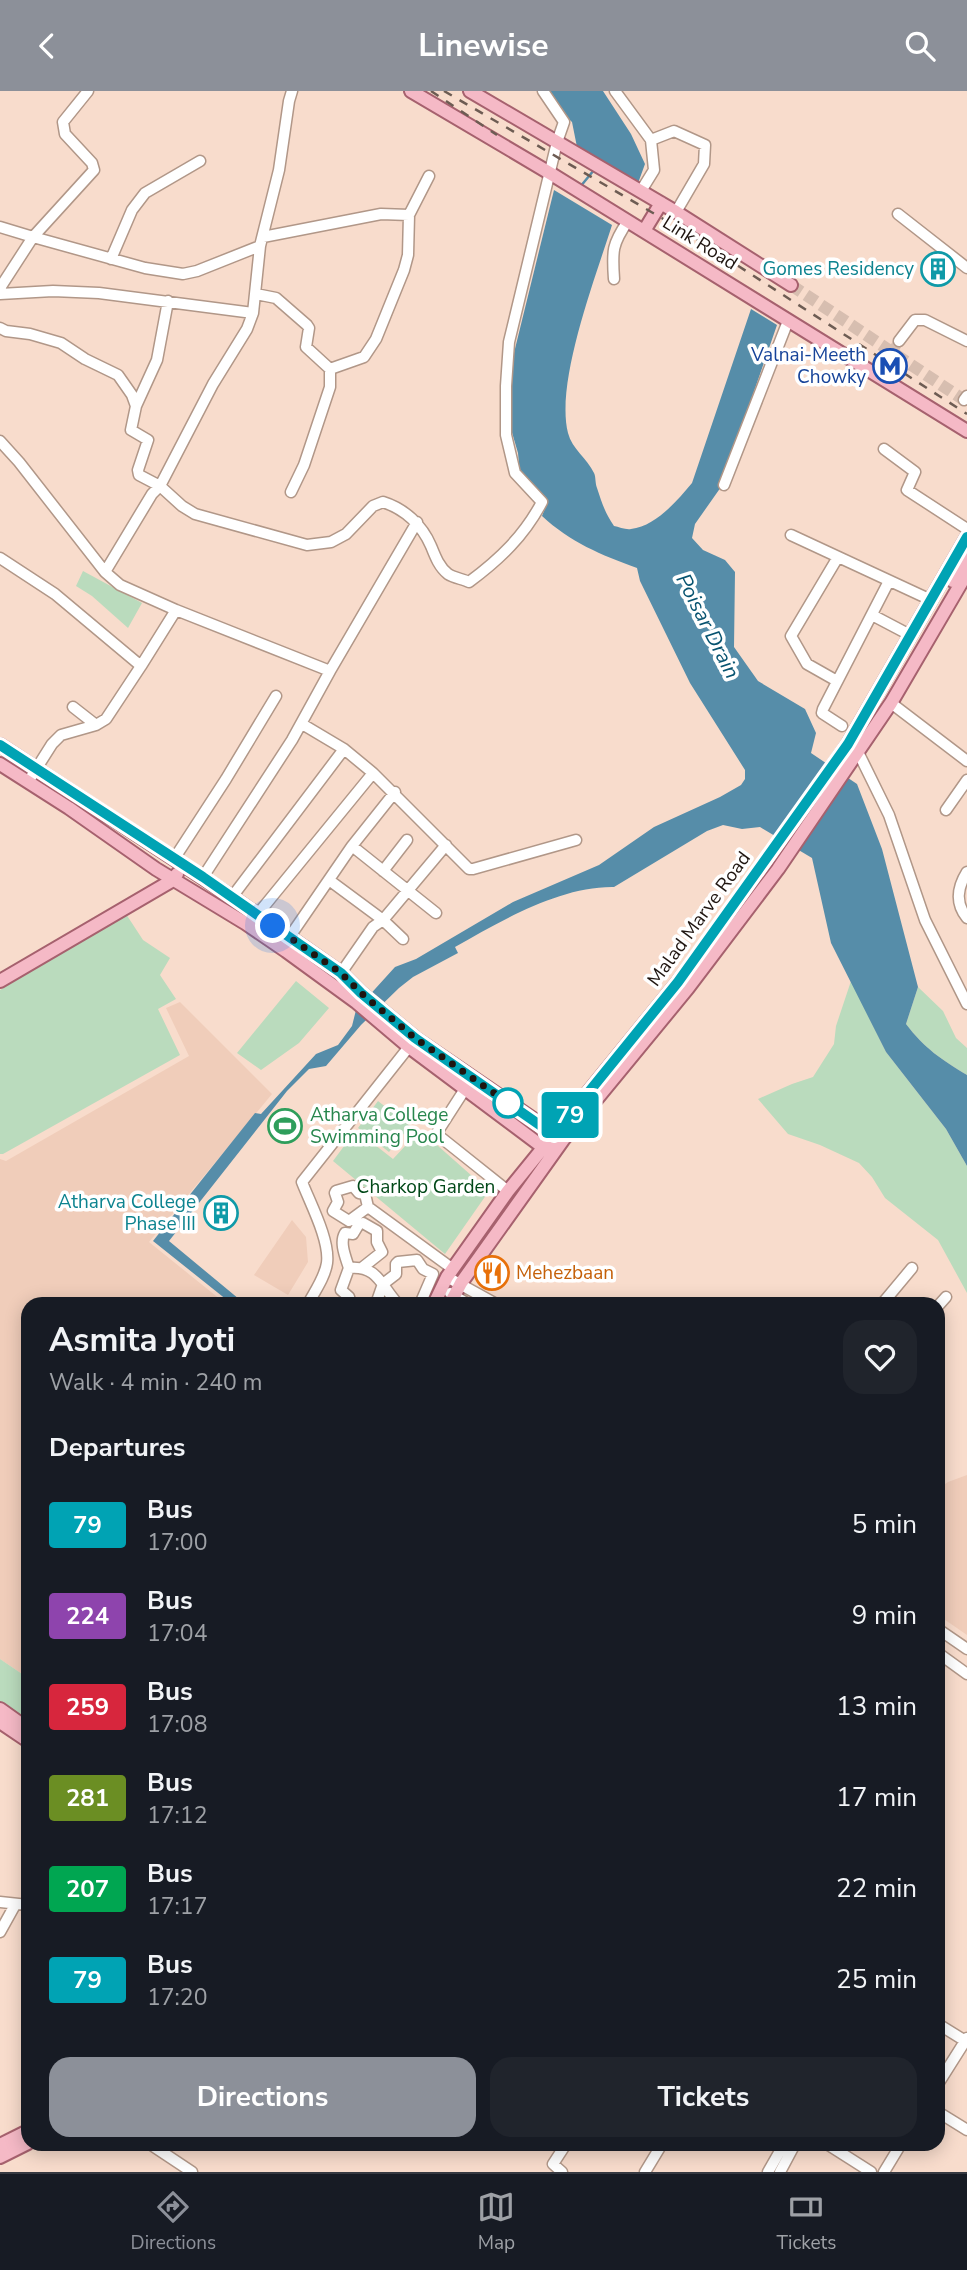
<!DOCTYPE html>
<meta charset="utf-8">
<style>
body{margin:0;font-family:"Nunito Sans",sans-serif;background:#20242c;color:#f1f3f6;height:100vh;display:flex;flex-direction:column;font-size:26px;white-space:nowrap}
*{box-sizing:border-box;margin:0}
p{font-size:23px;color:#9ea1a6}
.icon{flex:none;width:38px;height:38px;fill:none;stroke:currentColor;stroke-width:2;stroke-linecap:round;stroke-linejoin:round}
.map{position:relative;flex:1;overflow:hidden}
.sheet{position:absolute;left:21px;top:1206px;width:924px;height:854px;display:flex;flex-direction:column;background:#171b24;border-radius:21px;box-shadow:0 4px 18px #0003}
.sheet>*{flex:none}
.badge{padding:0 14px;border-radius:5px;font-size:24px;line-height:46px}
.you{position:absolute;width:35px;height:35px;margin:-18px;border:5px solid #fff;border-radius:50%;background:#1a73e8;box-shadow:0 0 0 10px #1a73e833}
.map>.badge{position:absolute;translate:-50% -50%;box-shadow:0 0 0 4px #fff}
h2{padding:0 28px;font-size:26px;line-height:63px}
.round{display:grid;place-items:center;flex:none;width:74px;height:74px;border-radius:21px;background:#20242c}
.overview{display:flex;align-items:center;justify-content:space-between;height:119px;padding:0 28px}
h1{font-size:33px;font-weight:700;line-height:52px}
.cta{display:flex;gap:14px;margin-top:auto;padding:14px 28px}
.cta a{flex:1;height:80px;border-radius:21px;background:#8c9099;color:#fff;font-size:28px;font-weight:700;line-height:80px;text-align:center}
.cta a+a{background:#20242c;color:#f1f3f6}
ul{padding:0;list-style:none}
li{display:flex;align-items:center;gap:21px;height:91px;padding:0 28px}
li div{flex:1}
li b{display:block;font-size:26px}
li em{font-style:normal}
li .badge{min-width:77px;font-weight:700;text-align:center}
header{display:flex;justify-content:space-between;align-items:center;height:91px;padding:0 28px;background:#8c9099;color:#fff;font-size:32px;font-weight:700}
.dock{display:flex;justify-content:space-around;align-items:center;height:98px;border-top:2px solid #363941;background:#171b24;font-size:19px;color:#9ea1a6}
.dock a{display:grid;justify-items:center;gap:4px}
.dock .active{color:#8c9099}
.map>svg:first-child{display:block}
.built{fill:#f0cdba}
.green{fill:#badbbd}
.water{fill:#568da9}
.lines{fill:none;stroke-linecap:round;stroke-linejoin:round}
.stream{stroke:#568da9;stroke-width:2.5}
.minor-tunnel{stroke:#d7beb0;stroke-width:10;stroke-dasharray:10 5;stroke-linecap:butt}
.major-tunnel{stroke:#d7beb0;stroke-width:12;stroke-dasharray:12 6;stroke-linecap:butt}
.minor-casing{stroke:#b19788;stroke-width:13}
.major-casing{stroke:#a6616e;stroke-width:16}
.minor{stroke:#fff;stroke-width:10}
.major{stroke:#f5b9c6;stroke-width:12}
.rail{stroke:#6d5c53;stroke-width:2.5;stroke-dasharray:9 9;stroke-linecap:butt}
.line-casing{stroke:#fff;stroke-width:16}
.line{stroke:#00a3b4;stroke-width:10}
.walk{stroke:#1f1510;stroke-width:7;stroke-dasharray:0 12.6}
.stop-dot{fill:#fff;stroke:#00a3b4;stroke-width:3.5}
.labels{text-anchor:middle;dominant-baseline:central;stroke-width:7;stroke-linejoin:round;paint-order:stroke}
.street-label{font-size:19px;fill:#1f1510;stroke:#fff}
.culture-label{font-size:19px;fill:#0d838f;stroke:#fff;text-anchor:end}
.transit-label{font-size:19px;fill:#164399;stroke:#fff;text-anchor:end}
.leisure-label{font-size:19px;fill:#27864d;stroke:#fff;text-anchor:start}
.park-label{font-size:19px;fill:#014818;stroke:#fff}
.food-label{font-size:19px;fill:#c56008;stroke:#fff;text-anchor:start}
.water-label{font-size:21px;font-style:italic;fill:#075370;stroke:#fff}
</style>
<header><svg class="icon" aria-label="back" viewBox="0 0 24 24"><path d="M15 5l-7 7 7 7"/></svg>Linewise<svg class="icon" aria-label="search" viewBox="0 0 24 24"><circle cx="10" cy="10" r="6"/><path d="M15 15l6 6"/></svg></header>
<div class="map">
<svg width="967" height="2081" viewBox="0 0 967 2081">
<rect width="100%" height="100%" fill="#f8dccc"/>
<path class="built" d="M180,911L272,1003L149,1151L226,1213H28V1587L0,1568V1068L6,1070L189,965L166,917Z
M292,1129L306,1146L308,1171L288,1204L254,1184Z
M967,1384V1544L938,1524V1398L948,1391Z"/>
<path class="green" d="M83,480L142,512L128,537L92,505L76,495Z
M126,823L143,849L170,867L160,884L176,908L158,918L180,964L3,1063H0V899Z
M296,890L329,917L299,952L261,979L237,962Z
M851,890L886,961L946,1038L967,1075V1202L938,1149L885,1107L872,1086L859,1072L820,1054L788,1043L758,1008L792,993L813,986L834,953L836,935Z
M918,896L943,920L956,947L967,957V984C942,969 924,957 906,933Z
M378,1010L410,1035L389,1061L358,1037Z
M356,1039L393,1068L420,1039L489,1100L445,1163L333,1070Z
M0,1568L28,1587V1631L0,1611Z"/>
<path class="water" d="M539,0H603L631,43L645,73L637,95L577,56L572,31Z
M554,99L612,134C596,185 555,291 568,342C572,358 587,367 594,382C596,386 595,392 597,397C602,412 605,422 614,435C619,436 626,439 631,438C656,435 677,410 692,392L751,218L777,234L721,396L695,433L692,447L703,459L725,469L735,481L734,556L758,590L805,618L816,642L811,662L857,693L882,758L918,896L906,933C924,957 942,969 967,984V1075L946,1038L886,961L831,852L812,767L760,736L742,738L723,734L707,740L614,796C560,795 501,830 455,856L458,862L413,886L399,897L361,934L326,975L309,978L287,1000L169,1150L245,1213H232L153,1150L255,1022L261,1023L316,963L338,954L352,935L356,919L395,876L416,868L513,811L599,774L654,736L720,706L741,694L745,688V679L690,592L640,490L637,477C601,464 570,451 542,425L547,412L542,403L534,404L520,384L518,362L511,338V291L513,266Z"/>
<g class="lines">
<path class="stream" d="M580,96L594,79"/>
<path class="minor-tunnel" d="M892,261L899,250"/>
<path class="major-tunnel" d="M791,194L967,311"/>
<g class="minor-casing">
<path id="minor" d="M88,0L63,31L65,43L92,72L94,79L33,146L145,177L183,183L197,180L260,155
M292,0L289,10L279,79L260,155L253,222L247,238L213,293L160,395L152,403L105,481L120,494L176,519L330,580L417,431
M615,0L651,49L674,40L705,54L704,73L676,121
M641,100L654,79L651,49
M898,123L967,177
M0,136L33,146L0,197
M263,146L381,123L409,124
M111,168L132,119L145,102L200,70
M614,188C612,160 612,153 628,130
M0,203L53,200L99,202L253,222
M256,203L276,207L307,234L309,237L306,256L330,278V296L304,374L291,401
M0,237L6,240L30,243L61,252L85,268L118,284L132,304L136,315L131,339L148,349L138,379L139,384L160,395L182,415L195,423L307,454L331,451L346,443L373,415L383,411C405,418 422,434 431,455C435,465 439,476 448,483C454,487 463,488 469,491C500,468 524,445 542,411L515,382L506,344V295L509,251L557,51L564,31L543,0
M899,250L915,229H925L967,250
M330,278L364,266L376,248L404,179L408,164L409,124L429,85
M964,309L967,305
M136,315L157,269L168,210
M0,350L19,371L105,481
M884,358L915,381L907,399L967,438
M724,394L788,230
M791,444L931,509
M0,467L55,503L141,575L106,628L96,634L61,644L52,653L28,691
M872,524L910,544
M141,575L176,519
M837,590L807,573L791,545L838,466
M891,612L967,670
M73,616L96,634
M302,633L344,658L373,682L469,778H473L576,749
M842,635L822,622L823,618L889,490
M858,661L889,724L925,829L967,913
M946,719L967,689
M352,755L436,822
M174,768L226,688L276,605
M383,780L407,749
M967,781C957,797 955,812 967,827
M203,786L292,649L330,580
M329,789L383,829L403,848
M232,806L344,658
M257,824L373,682
M282,857L352,755L395,701
M341,882L373,836L383,829L446,754
M465,998L438,1040L439,1045L508,1100
M368,1116L349,1130L333,1120L338,1111L335,1102L336,1100L353,1095L359,1102L365,1103L368,1116L453,1178
M349,1177C346,1167 339,1152 345,1142L353,1143L359,1133L363,1132L377,1140V1151L382,1161L363,1176
M447,1186L496,1213
M450,1202L468,1213
M308,1213C315,1200 325,1186 327,1172C330,1149 310,1112 302,1091L412,952
M351,1213L349,1206L341,1199L349,1177C378,1174 381,1195 398,1213
M376,1213L383,1193L396,1183V1173L398,1171L417,1169L423,1178L433,1183L420,1213
M882,1213L912,1177
M938,1215L946,1206
M938,1538L967,1558
M938,1562L967,1583
M0,1811L28,1814
M0,1841L15,1814
M938,1933L967,1951
M938,1993L967,1947
M938,2021L967,2039
M150,2053L192,2081
M827,2053L871,2081
M562,2081L553,2073L566,2053
M645,2081L662,2053
M768,2081L784,2053
M780,2081L795,2053
M884,2081L901,2053"/>
</g>
<g class="major-casing">
<path id="major" d="M411,0L553,84L967,340
M470,0L676,121L791,194
M644,140L661,112
M953,490L967,466
M0,654L232,806L341,882L361,902L415,947L561,1047
M0,673L69,717L156,778L245,832L286,860L356,911L409,956L548,1060
M0,890L173,789L177,783
M434,1213L447,1186L508,1100L678,891L766,771L848,653L967,446
M450,1213L461,1192L563,1049L688,897L778,778L891,612L967,482
M0,1618L28,1638
M0,1631L28,1650
M0,2054L28,2040
M0,2066L28,2052"/>
</g>
<use href="#minor" class="minor"/>
<use href="#major" class="major"/>
<path class="rail" d="M431,0L497,44
M444,0L689,143L967,323"/>
</g>
<g class="lines">
<g class="line-casing">
<path id="line" d="M0,654L203,786L341,882L361,902L415,947L554,1044L678,891L848,653L967,446"/>
</g>
<use href="#line" class="line"/>
<path class="walk" d="M273,835L341,882L361,902L415,947L514,1016L508,1012"/>
</g>
<defs>
<g id="building-ring" transform="scale(1.75)"><circle r="9.5" fill="#fff" stroke="#0f9aa8" stroke-width="1.5"/><path d="M-4-6H4V6H1V3H-1V6H-4ZM-2.5-4.3h1.7v1.8h-1.7ZM.8-4.3h1.7v1.8H.8ZM-2.5-1h1.7V.8h-1.7ZM.8-1h1.7V.8H.8Z" fill="#0f9aa8"/></g>
<g id="metro-ring" transform="scale(1.75)"><circle r="9.5" fill="#fff" stroke="#1a4fb4" stroke-width="1.5"/><path d="M-5.5 5V-5H-3L0 0L3-5H5.5V5H3V-.5L0 4L-3-.5V5Z" fill="#1a4fb4"/></g>
<g id="stadium-ring" transform="scale(1.75)"><circle r="9.5" fill="#fff" stroke="#2e9e5b" stroke-width="1.5"/><path d="M0-5a6.5 5 0 1 0 0 10a6.5 5 0 1 0 0-10ZM-3.5-1.8h7v3.6h-7Z" fill="#2e9e5b"/></g>
<g id="restaurant-ring" transform="scale(1.75)"><circle r="9.5" fill="#fff" stroke="#e8710a" stroke-width="1.5"/><path d="M-5-6h1v4h1v-4h1v4h1v-4h1v5L-1.5 .5V6h-2V.5L-5-1ZM5-6V6H3V1.5H1.5Q1.5-4 5-6Z" fill="#e8710a"/></g>
</defs>
<g fill-rule="evenodd">
<use href="#building-ring" x="938" y="178"/>
<use href="#metro-ring" x="890" y="275"/>
<use href="#stadium-ring" x="285" y="1035"/>
<use href="#building-ring" x="221" y="1122"/>
<use href="#restaurant-ring" x="492" y="1182"/>
</g>
<circle class="stop-dot" cx="508" cy="1012" r="14"/>
<g class="labels">
<g class="street-label">
<text transform="translate(700 152) rotate(32)">Link Road</text>
<text transform="translate(699 828) rotate(-54)">Malad Marve Road</text>
</g>
<g class="culture-label">
<text x="914" y="178">Gomes Residency</text>
<text x="196" y="1111">Atharva College<tspan x="196" dy="22">Phase III</tspan></text>
</g>
<g class="transit-label">
<text x="866" y="264">Valnai-Meeth<tspan x="866" dy="22">Chowky</tspan></text>
</g>
<g class="leisure-label">
<text x="310" y="1024">Atharva College<tspan x="310" dy="22">Swimming Pool</tspan></text>
</g>
<g class="park-label">
<text x="426" y="1096">Charkop Garden</text>
</g>
<g class="food-label">
<text x="516" y="1182">Mehezbaan</text>
</g>
<g class="water-label">
<text transform="translate(708 535) rotate(63)">Poisar Drain</text>
</g>
</g>
</svg>
<div class="you" style="left:273px;top:835px"></div>
<b class="badge" style="left:570px;top:1024px;background:#00a3b4;color:#fff">79</b>
<section class="sheet">
<div class="overview"><div><h1>Asmita Jyoti</h1><p>Walk · 4 min · 240 m</p></div><a class="round"><svg class="icon" aria-label="heart" viewBox="0 0 24 24"><path d="M12 20l-8-8c-3-5 5-10 8-4 3-6 11-1 8 4z"/></svg></a></div>
<h2>Departures</h2>
<ul>
<li><span class="badge" style="background:#00a3b4;color:#fff">79</span><div><b>Bus</b><p>17:00</p></div><em>5 min</em></li>
<li><span class="badge" style="background:#8e44ad;color:#fff">224</span><div><b>Bus</b><p>17:04</p></div><em>9 min</em></li>
<li><span class="badge" style="background:#d7263d;color:#fff">259</span><div><b>Bus</b><p>17:08</p></div><em>13 min</em></li>
<li><span class="badge" style="background:#6b8e23;color:#fff">281</span><div><b>Bus</b><p>17:12</p></div><em>17 min</em></li>
<li><span class="badge" style="background:#00a651;color:#fff">207</span><div><b>Bus</b><p>17:17</p></div><em>22 min</em></li>
<li><span class="badge" style="background:#00a3b4;color:#fff">79</span><div><b>Bus</b><p>17:20</p></div><em>25 min</em></li>
</ul>
<div class="cta"><a>Directions</a><a>Tickets</a></div>
</section>
</div>
<nav class="dock">
<a class="active"><svg class="icon" aria-label="directions" viewBox="0 0 24 24"><path d="M12 3l9 9-9 9-9-9zM9 14v-3h6M13 9l2 2-2 2"/></svg>Directions</a>
<a><svg class="icon" aria-label="map" viewBox="0 0 24 24"><path d="M3 6l6-2 6 2 6-2v14l-6 2-6-2-6 2zM9 4v14M15 6v14"/></svg>Map</a>
<a><svg class="icon" aria-label="tickets" viewBox="0 0 24 24"><path d="M3 7h18v10H3zM15 7v10"/></svg>Tickets</a>
</nav>
